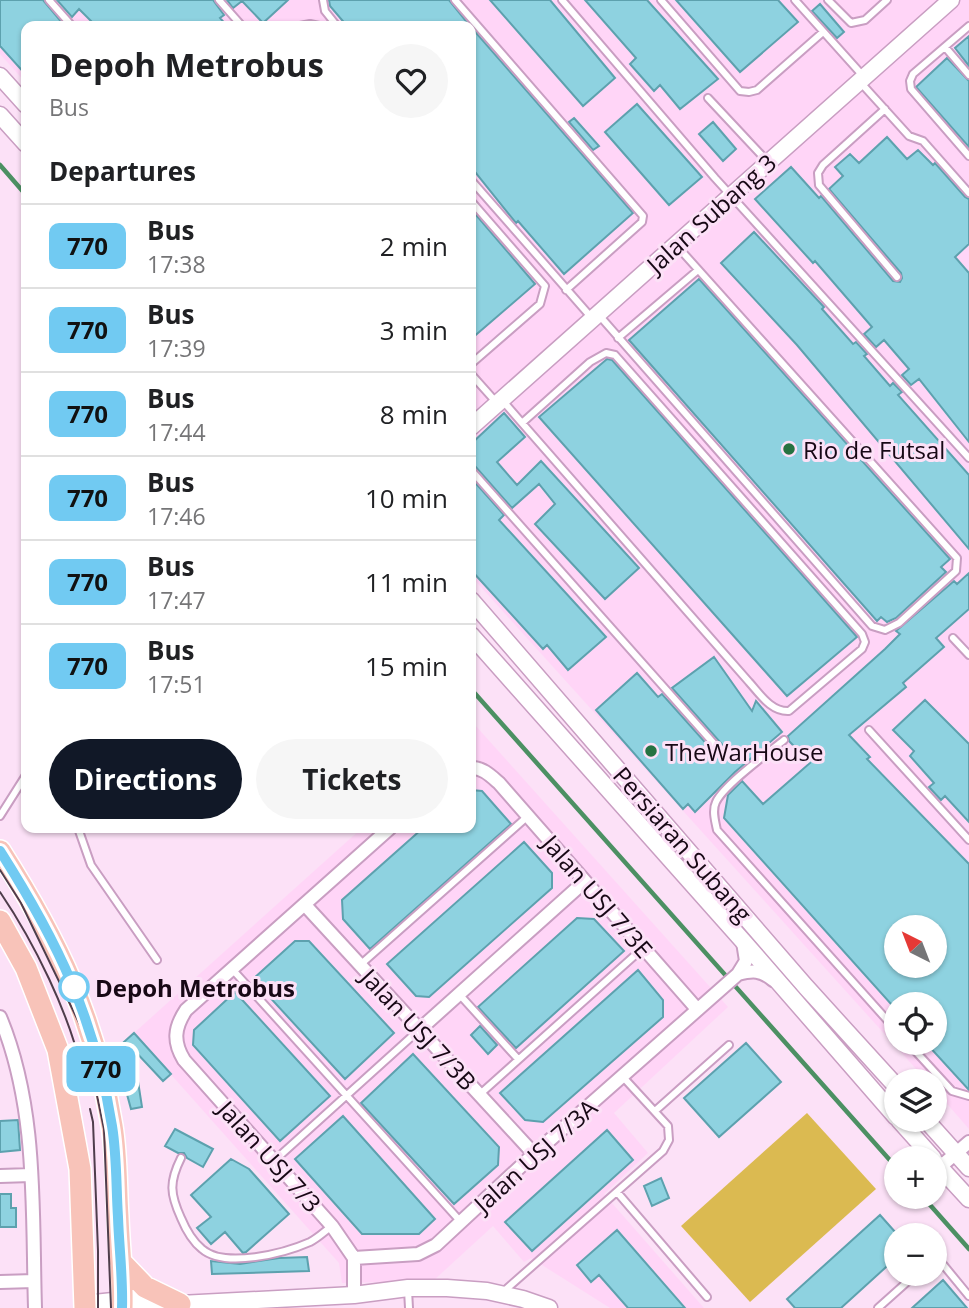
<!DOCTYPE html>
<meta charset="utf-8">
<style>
body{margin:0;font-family:"Open Sans",sans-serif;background:#f6f6f6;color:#202124;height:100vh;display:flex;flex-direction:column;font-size:26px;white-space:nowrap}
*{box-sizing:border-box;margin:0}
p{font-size:23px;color:#757577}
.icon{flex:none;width:38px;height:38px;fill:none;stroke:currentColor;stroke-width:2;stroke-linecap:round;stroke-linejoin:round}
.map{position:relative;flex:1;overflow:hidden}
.drawer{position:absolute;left:21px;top:21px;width:455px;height:812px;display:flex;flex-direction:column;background:#fff;border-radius:14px;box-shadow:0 2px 5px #0004}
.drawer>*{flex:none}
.badge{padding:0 14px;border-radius:10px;font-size:24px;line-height:46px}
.needle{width:46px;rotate:318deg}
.fabs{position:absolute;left:884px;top:915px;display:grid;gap:14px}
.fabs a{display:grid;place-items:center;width:63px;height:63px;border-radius:50%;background:#fff;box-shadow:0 2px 5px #0004;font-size:35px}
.map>.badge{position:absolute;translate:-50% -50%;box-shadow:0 0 0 4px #fff}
h2{padding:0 28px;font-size:26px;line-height:63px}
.round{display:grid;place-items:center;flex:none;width:74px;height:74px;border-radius:37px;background:#f6f6f6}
.headline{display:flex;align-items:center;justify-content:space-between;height:119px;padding:0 28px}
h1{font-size:33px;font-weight:700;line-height:52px}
.action{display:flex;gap:14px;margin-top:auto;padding:14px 28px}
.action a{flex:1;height:80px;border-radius:42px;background:#111827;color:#fff;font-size:28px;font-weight:700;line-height:80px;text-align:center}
.action a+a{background:#f6f6f6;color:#202124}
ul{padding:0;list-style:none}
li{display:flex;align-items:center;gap:21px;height:84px;padding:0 28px;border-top:2px solid #e0e0e0}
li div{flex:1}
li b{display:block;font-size:26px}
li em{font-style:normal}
li .badge{min-width:77px;font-weight:700;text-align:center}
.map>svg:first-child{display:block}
.built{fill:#ffd5f7;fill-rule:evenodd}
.green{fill:#dbba51}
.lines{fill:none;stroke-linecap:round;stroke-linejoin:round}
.stream{stroke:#4c9063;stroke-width:4.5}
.building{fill:#8ed2e0;stroke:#5da1ae;stroke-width:2;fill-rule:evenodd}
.service-casing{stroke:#c99ec2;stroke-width:10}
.minor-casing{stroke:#c99ec2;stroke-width:16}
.tertiary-casing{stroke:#c99ec2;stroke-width:19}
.primary-casing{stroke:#fff;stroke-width:24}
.service{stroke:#fff;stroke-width:6}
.minor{stroke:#fff;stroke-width:12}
.tertiary{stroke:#fff;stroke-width:16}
.primary{stroke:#f8c3b9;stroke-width:21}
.tram{stroke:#4f3d4c;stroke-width:2}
.line-casing{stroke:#fff;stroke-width:16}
.line{stroke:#71caf2;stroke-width:10}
.poi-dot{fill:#267241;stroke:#fce1f7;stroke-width:2.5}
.stop-dot{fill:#fff;stroke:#71caf2;stroke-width:3.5}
.labels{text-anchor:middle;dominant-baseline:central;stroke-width:6;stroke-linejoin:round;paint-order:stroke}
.street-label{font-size:24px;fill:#170815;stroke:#fce1f7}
.poi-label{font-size:24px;fill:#170815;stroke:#fce1f7;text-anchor:start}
.stop-label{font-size:24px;font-weight:bold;fill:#170815;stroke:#fce1f7;text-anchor:start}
</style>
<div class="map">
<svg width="969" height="1308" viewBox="0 0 969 1308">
<rect width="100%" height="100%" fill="#fce1f7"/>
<path class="built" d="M0,0H969V1129L935,1090L934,1082L927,1081L471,576V26H26V83L0,54ZM896,928H934V966H896ZM896,1004H934V1043H896Z
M475,725L728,1007L614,1113L648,1153L604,1194L704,1308H610L531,1258L524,1262L493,1226L433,1281L342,1283L339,1263L134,1033L362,828H471V730Z"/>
<path class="green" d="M807,1113L876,1189L750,1302L681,1226Z"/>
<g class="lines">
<path class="stream" d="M0,165L26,195
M471,689L896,1167
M923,1197L969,1249"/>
</g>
<path class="building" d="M0,0H43L64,25L26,26V75L0,46Z
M57,0H213L224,15L220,18L227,26H96L79,9L72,17Z
M227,0H288L263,23L242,1L233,8Z
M329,0H449L470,26H347L330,6Z
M490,0H550L615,78L583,106Z
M585,0H647L718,79L680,109L660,85L654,91L630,64L636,58Z
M676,0H778L798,22L740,72Z
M820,4L844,32L837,38L812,11Z
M471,27L633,213L564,274L518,221L516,223L471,167Z
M969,36V66L955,48Z
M947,58L969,81V147L916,87Z
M637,104L702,177L669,205L605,132Z
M574,118L599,146L593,150L569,122Z
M713,122L736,149L723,161L699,134Z
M887,137L907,159L918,150L933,165L935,163L965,197L969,199V244L955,257L969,273V442L919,379L911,385L902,375L909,369L884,340L876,347L864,334L872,327L815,261L813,263L755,199L791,167L819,198L821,196L893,281L900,282L902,278L901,273L829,189L843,176L835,167L850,154L859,163Z
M471,209L535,284L471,339Z
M754,232L824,307L822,309L853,344L856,342L867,354L864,356L890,386L893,383L902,392L898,395L969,475V549L797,345L721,263Z
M699,279L950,559L941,567L946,572L896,618L887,622L881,617L877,621L629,340Z
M607,359L612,360L857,637L787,696L539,417Z
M504,413L525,437L497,462L517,485L541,461L639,568L605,599L535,524L555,504L539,484L512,508L475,466L471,464V444Z
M471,478L504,515L499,520L606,637L568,670L547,645L543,649L471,570Z
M969,573V609L936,638L944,647L903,683L906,687L849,735L870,757L867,759L969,864V1090L926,1043H934V1004H891L724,818L728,795L742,781L763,804L810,763L789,741L788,736L885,649L900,634L896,631L954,581L957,584ZM896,928H934V966H896Z
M714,657L752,711L756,701L782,732L735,772L695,812L688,804L683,809L596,710L637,673L658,697L662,694L720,759L726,760L730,756L728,751L672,688Z
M925,700L969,744V822L945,796L941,800L929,787L934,783L910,756L914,751L893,730Z
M471,790L482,791L511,824L370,949L343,919L342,900L423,828H471Z
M524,842L552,873V888L429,997L416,996L387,964Z
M577,918L594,919L624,951L516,1048L478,1007Z
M295,941H309L394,1033L345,1079L253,979Z
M638,970L663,1000V1017L543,1122L525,1120L500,1093Z
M235,992L330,1096L280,1141L193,1045L194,1030Z
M480,1026L497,1045L488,1054L471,1035Z
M134,1033L171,1074L163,1081L133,1049L142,1107L131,1109L115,1050Z
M746,1043L781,1082L719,1137L684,1098Z
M413,1054L499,1147L498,1165L454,1204L361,1103Z
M343,1116L435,1219L419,1234H362L295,1159Z
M18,1120L20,1150L0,1152V1121Z
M175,1129L213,1149L203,1167L187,1158L184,1153H178L165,1146Z
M607,1130L633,1160L532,1251L505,1222Z
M231,1159L249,1169L289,1214L246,1252L243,1253L225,1232L211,1244L197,1228L211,1217L191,1195Z
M661,1178L669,1198L652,1206L644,1186Z
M0,1194H11V1208H16V1227H0Z
M880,1215L896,1233V1258L841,1308H795L787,1299Z
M617,1230L685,1308H628L599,1275L591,1282L577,1265Z
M307,1257L309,1271L212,1274L211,1261L240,1264L279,1258Z
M943,1280L967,1308H912Z"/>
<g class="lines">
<g class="service-casing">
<path id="service" d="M49,0L72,26
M219,0L242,26
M323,0L325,11L337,26
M455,0L643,216L642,222L566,290
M562,0L715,178L969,458
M661,0L740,91L749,92L757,90L823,32
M795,0L864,77
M828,0L851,23L865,20L887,0
M300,26L310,24L319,26
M969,26L913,74L910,81L911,89L969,156
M945,47L969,75
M861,83L909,136L923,141L969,193
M708,98L767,161
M885,109L823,165L818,173L819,185L897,277
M471,180L591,317
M471,201L545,286L540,304L471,364
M598,314L872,626L885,630L899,623L956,571L957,558L677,246
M618,338L698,270
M471,374L496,402
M502,400L522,423L749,682C760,694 771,712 789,711L862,649L865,642L862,634L615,355L606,353L590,362L522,423
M471,470L724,755
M953,638L969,655
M869,730L969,840
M784,740C768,753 724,785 716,802C712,810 715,821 717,830L896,1030
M0,816L26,775
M78,828L91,865L157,960
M360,965L528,816
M232,969L461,1222
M459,994L518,1059
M908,1043L952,1091L969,1096
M479,1095L643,948
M655,1111L729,1045
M181,1158C169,1182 170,1194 181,1218C186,1230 192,1241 202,1249C225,1269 285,1253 310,1242C318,1238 325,1231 332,1226
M275,1160L419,1030
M617,1192L707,1297
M934,1261L941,1262L969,1296
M408,1290L409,1308
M503,1292L663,1151L669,1140L668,1126L623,1077
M878,1308L916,1274"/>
</g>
<g class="minor-casing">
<path id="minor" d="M471,768C482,767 491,776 499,783L697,1009
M305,905L534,1154
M738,974C753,970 761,970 773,980
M0,1017C38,1108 32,1211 35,1308
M419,1030L584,882
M940,1167L969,1142
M0,1176L31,1175
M354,1258L418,1254L436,1245L534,1154L738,974L746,961L743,942
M0,1282L34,1281
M354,1295V1258L332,1226L184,1060C173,1042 174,1028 186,1010L390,828"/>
</g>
<g class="tertiary-casing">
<path id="tertiary" d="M0,76L26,105
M0,115L26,144
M471,427L951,0
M471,600L806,987L896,1086
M471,635L742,940L896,1117
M899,1120L933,1158
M926,1120L969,1168
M934,1161L969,1199
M85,1304L122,1300L180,1304L354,1295L408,1288H447L487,1291L523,1299L549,1308"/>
</g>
<g class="primary-casing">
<path id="primary" d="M0,851C58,942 95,1019 112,1126C117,1156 116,1187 118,1217C119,1247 123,1278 122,1308
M0,921L26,968L58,1050L80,1169L85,1308
M120,1261L145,1287L180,1304"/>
</g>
<use href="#service" class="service"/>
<use href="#minor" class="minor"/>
<use href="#tertiary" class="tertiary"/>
<use href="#primary" class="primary"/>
<path class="tram" d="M0,870L21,903L84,1033L104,1129L111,1308
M0,892C34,942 69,1013 82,1071
M90,1109L93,1122L98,1251V1308"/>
</g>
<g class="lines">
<g class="line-casing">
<path id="line" d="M0,851C58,942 95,1019 112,1126C117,1156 116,1187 118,1217C119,1247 123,1278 122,1308"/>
</g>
<use href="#line" class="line"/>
</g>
<g class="poi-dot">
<circle cx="789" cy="449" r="7"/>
<circle cx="651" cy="751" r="7"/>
</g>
<circle class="stop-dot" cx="74" cy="987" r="14"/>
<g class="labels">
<g class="street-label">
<text transform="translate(711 213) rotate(-42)">Jalan Subang 3</text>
<text transform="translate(683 844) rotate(49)">Persiaran Subang</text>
<text transform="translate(598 896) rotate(49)">Jalan USJ 7/3E</text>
<text transform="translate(419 1029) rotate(47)">Jalan USJ 7/3B</text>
<text transform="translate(535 1155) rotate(-42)">Jalan USJ 7/3A</text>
<text transform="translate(270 1156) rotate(48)">Jalan USJ 7/3</text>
</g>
<g class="poi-label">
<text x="803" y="449">Rio de Futsal</text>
<text x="665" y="751">TheWarHouse</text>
</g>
<g class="stop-label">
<text x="95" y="987">Depoh Metrobus</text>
</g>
</g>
</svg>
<div class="fabs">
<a><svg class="needle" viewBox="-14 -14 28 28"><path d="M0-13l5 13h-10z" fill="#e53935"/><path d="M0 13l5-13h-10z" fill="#757577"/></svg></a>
<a><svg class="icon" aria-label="locate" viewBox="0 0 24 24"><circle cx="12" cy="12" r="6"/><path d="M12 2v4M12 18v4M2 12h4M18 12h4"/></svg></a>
<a><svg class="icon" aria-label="layers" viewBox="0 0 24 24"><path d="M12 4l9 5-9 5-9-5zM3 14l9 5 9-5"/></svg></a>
<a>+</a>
<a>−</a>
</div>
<b class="badge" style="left:101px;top:1069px;background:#71caf2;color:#111">770</b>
<section class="drawer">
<div class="headline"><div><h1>Depoh Metrobus</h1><p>Bus</p></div><a class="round"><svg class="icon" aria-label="heart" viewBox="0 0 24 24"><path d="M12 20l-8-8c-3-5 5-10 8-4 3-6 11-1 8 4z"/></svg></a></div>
<h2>Departures</h2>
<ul>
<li><span class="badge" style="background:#71caf2;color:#111">770</span><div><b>Bus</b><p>17:38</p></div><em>2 min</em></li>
<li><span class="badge" style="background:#71caf2;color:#111">770</span><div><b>Bus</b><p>17:39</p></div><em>3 min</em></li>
<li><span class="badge" style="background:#71caf2;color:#111">770</span><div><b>Bus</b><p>17:44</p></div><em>8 min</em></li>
<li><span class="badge" style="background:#71caf2;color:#111">770</span><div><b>Bus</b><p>17:46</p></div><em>10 min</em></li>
<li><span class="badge" style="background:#71caf2;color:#111">770</span><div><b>Bus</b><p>17:47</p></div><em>11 min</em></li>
<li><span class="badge" style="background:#71caf2;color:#111">770</span><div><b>Bus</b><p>17:51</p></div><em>15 min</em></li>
</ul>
<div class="action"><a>Directions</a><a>Tickets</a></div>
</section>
</div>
